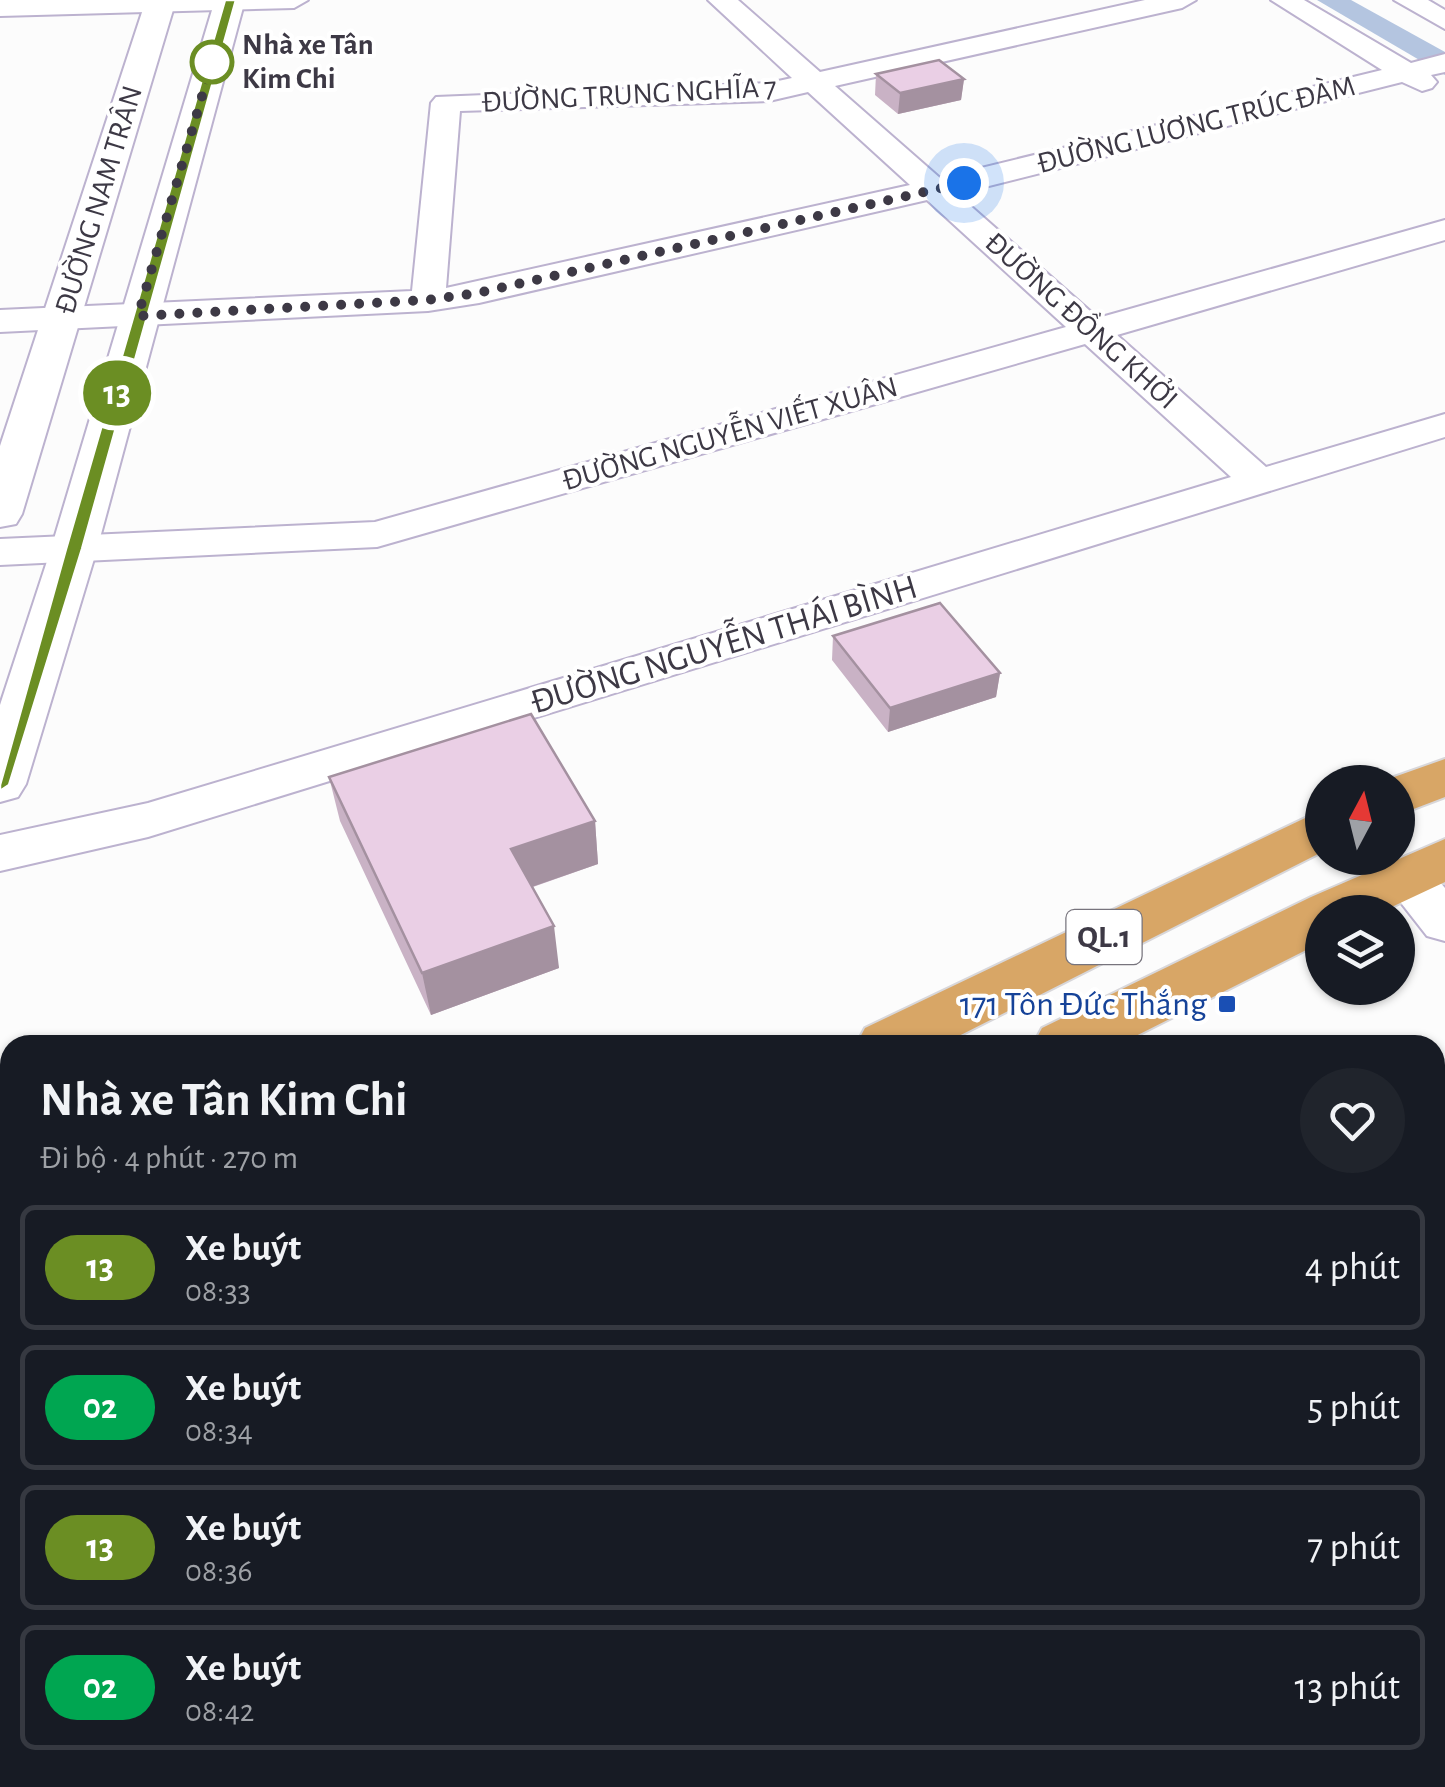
<!DOCTYPE html>
<html lang="vi">
<meta charset="utf-8">
<style>
body{margin:0;font-family:"Alegreya Sans",sans-serif;background:#20242c;color:#f1f3f6;height:100vh;display:flex;flex-direction:column;font-size:38px;white-space:nowrap}
*{box-sizing:border-box;margin:0}
p{font-size:32px;color:#9ea1a6}
.icon{flex:none;width:55px;height:55px;fill:none;stroke:currentColor;stroke-width:2;stroke-linecap:round;stroke-linejoin:round}
.map{position:relative;flex:1;overflow:hidden}
.sheet{position:absolute;left:0px;top:1035px;width:1445px;height:752px;display:flex;flex-direction:column;background:#171b24;border-radius:30px 30px 0 0;box-shadow:0 2px 8px #0004}
.sheet>*{flex:none}
.badge{padding:0 20px;border-radius:32px;font-size:35px;line-height:65px}
.needle{width:65px;rotate:7deg}
.buttons{position:absolute;left:1305px;top:765px;display:grid;gap:20px}
.buttons a{display:grid;place-items:center;width:110px;height:110px;border-radius:50%;background:#171b24;box-shadow:0 2px 8px #0004;font-size:50px}
.you{position:absolute;width:50px;height:50px;margin:-25px;border:8px solid #fff;border-radius:50%;background:#1a73e8;box-shadow:0 0 0 15px #1a73e833}
.map>.badge{position:absolute;translate:-50% -50%;box-shadow:0 0 0 5px #fff}
.round{display:grid;place-items:center;flex:none;width:105px;height:105px;border-radius:52px;background:#20242c}
.overview{display:flex;align-items:center;justify-content:space-between;height:170px;padding:0 40px}
h1{font-size:48px;font-weight:600;line-height:75px}
ul{padding:0;list-style:none}
li{display:flex;align-items:center;gap:30px;height:125px;margin:0 20px 15px;padding:0 20px;border:5px solid #363941;border-radius:15px}
li div{flex:1}
li b{display:block;font-size:38px}
li em{font-style:normal}
li .badge{min-width:110px;font-weight:700;text-align:center}
.map>svg:first-child{display:block}
.water{fill:#b4c5e0}
.lines{fill:none;stroke-linecap:round;stroke-linejoin:round}
.service-casing{stroke:#bcb2cf;stroke-width:4}
.minor-casing{stroke:#bcb2cf;stroke-width:4}
.tertiary-casing{stroke:#bcb2cf;stroke-width:4}
.trunk-casing{stroke:#d8d7da;stroke-width:4}
.service{fill:#fff;fill-rule:evenodd}
.minor{fill:#fff;fill-rule:evenodd}
.tertiary{fill:#fff;fill-rule:evenodd}
.trunk{fill:#d8a666;fill-rule:evenodd}
.wall{fill:#c9b2c5}
.shaded-wall{fill:#a491a0}
.building{fill:#eacfe5;stroke:#a491a0;stroke-width:2.5}
.line{fill:#6b8e23;stroke:#fff;stroke-width:2.5}
.walk{stroke:#3d3945;stroke-width:10;stroke-dasharray:0 18}
.stop-dot{fill:#fff;stroke:#6b8e23;stroke-width:5}
.transit-dot{fill:#1a4fb4;stroke:#fff;stroke-width:4}
.labels{text-anchor:middle;dominant-baseline:central;stroke-width:8;stroke-linejoin:round;paint-order:stroke}
.far-stop-label{font-size:30px;font-weight:bold;fill:#3d3945;stroke:#fff;text-anchor:start}
.far-street-label{font-size:30px;fill:#3d3945;stroke:#fff}
.shield{fill:#fff;stroke:#77747d;stroke-width:2.5}
.shield-label{font-size:32px;font-weight:bold;fill:#3d3945}
.street-label{font-size:35px;fill:#3d3945;stroke:#fff}
.transit-label{font-size:35px;fill:#164399;stroke:#fff;text-anchor:end}
</style>
<div class="map">
<svg width="1445" height="1787" viewBox="0 0 1445 1787">
<rect width="100%" height="100%" fill="#fcfcfc"/>
<path class="water" d="M1317,0H1351L1445,52V75Z"/>
<g class="lines">
<g class="service-casing">
<path id="service" d="M1438,1649L1445,1651V1699L1435,1694Z"/>
</g>
<g class="minor-casing">
<path id="minor" d="M0,0H308L294,8L0,16Z
M708,0H738L820,72L1145,0H1196L1182,8L835,86L940,178L1382,70L1271,0H1304L1411,63L1445,54V72L1431,75L1437,82L1432,88L1422,91L1402,82L957,194L1098,318L1445,220V240L1117,335L1266,467L1445,414V437L148,837L0,871V835L148,803L1231,477L1085,344L377,547L0,565V539L375,522L1066,327L927,200L479,303L428,311L0,332V310L412,291L431,103L436,97L769,83L792,78ZM808,92L910,185L446,288L460,111L769,101Z
M1394,0H1428L1445,10V29Z
M1405,857L1423,863L1445,888V941L1427,936L1380,876L1387,863Z
M1108,1778H1180L1183,1787H1111Z"/>
</g>
<g class="tertiary-casing">
<path id="tertiary" d="M146,0H176L22,514L16,524L0,527V446Z
M215,0H245L97,549L26,784L18,797L0,802V705L51,549Z"/>
</g>
<g class="trunk-casing">
<path id="trunk" d="M1445,759V797L1398,815V782H1380Z
M1322,810V852L941,1045H856L865,1028Z
M1445,839V882L1381,912H1322V942L1118,1045H1033L1042,1028L1311,897Z
M10,1448V1519L0,1523V1452Z
M10,1585V1663L0,1667V1589Z"/>
</g>
<use href="#service" class="service"/>
<use href="#minor" class="minor"/>
<use href="#tertiary" class="tertiary"/>
<use href="#trunk" class="trunk"/>
</g>
<path class="wall" d="M876,74L964,79L961,100L898,114L875,95Z
M833,636L1000,673L996,697L888,732L832,660Z
M329,777L595,821L598,864L533,887L559,968L431,1015L340,821Z"/>
<path class="shaded-wall" d="M964,79L961,100L898,114L900,93Z
M1000,673L996,697L888,732L890,708Z
M595,821L598,864L517,892L511,849Z
M554,926L559,968L431,1015L422,973Z
M151,1778H155L164,1787H150Z"/>
<path class="building" d="M939,60L964,79L900,93L876,74Z
M940,603L1000,673L890,708L833,636Z
M531,714L595,821L511,849L554,926L422,973L329,777Z
M1435,1611L1442,1626L1435,1628Z
M97,1778H151L150,1787H62L66,1780Z
M715,1778H1016L1018,1787H715Z"/>
<path class="line" d="M225,0H236L82,549L9,785L0,791V785L66,549Z"/>
<g class="lines">
<path class="walk" d="M212,62L138,316L428,300L478,293L964,183"/>
</g>
<circle class="stop-dot" cx="212" cy="62" r="20"/>
<rect class="transit-dot" x="1217" y="994" width="20" height="20" rx="5"/>
<g class="labels">
<g class="far-stop-label">
<text x="242" y="45">Nhà xe Tân<tspan x="242" dy="34">Kim Chi</tspan></text>
</g>
<g class="far-street-label">
<text transform="translate(629 95) rotate(-3)">ĐƯỜNG TRUNG NGHĨA 7</text>
<text transform="translate(1196 125) rotate(-14)">ĐƯỜNG LƯƠNG TRÚC ĐÀM</text>
<text transform="translate(99 200) rotate(-73)">ĐƯỜNG NAM TRÂN</text>
<text transform="translate(1081 321) rotate(42)">ĐƯỜNG ĐỒNG KHỞI</text>
<text transform="translate(730 434) rotate(-16)">ĐƯỜNG NGUYỄN VIẾT XUÂN</text>
</g>
<rect class="shield" x="1066.5" y="910" width="75" height="54" rx="8"/>
<g class="shield-label">
<text x="1104" y="937">QL.1</text>
</g>
<g class="street-label">
<text transform="translate(724 645) rotate(-17)">ĐƯỜNG NGUYỄN THÁI BÌNH</text>
</g>
<g class="transit-label">
<text x="1207" y="1004">171 Tôn Đức Thắng</text>
</g>
</g>
</svg>
<div class="buttons">
<a><svg class="needle" viewBox="-14 -14 28 28"><path d="M0-13l5 13h-10z" fill="#e53935"/><path d="M0 13l5-13h-10z" fill="#9ea1a6"/></svg></a>
<a><svg class="icon" aria-label="layers" viewBox="0 0 24 24"><path d="M12 4l9 5-9 5-9-5zM3 14l9 5 9-5"/></svg></a>
</div>
<div class="you" style="left:964px;top:183px"></div>
<b class="badge" style="left:117px;top:393px;background:#6b8e23;color:#fff">13</b>
<section class="sheet">
<div class="overview"><div><h1>Nhà xe Tân Kim Chi</h1><p>Đi bộ · 4 phút · 270 m</p></div><a class="round"><svg class="icon" aria-label="heart" viewBox="0 0 24 24"><path d="M12 20l-8-8c-3-5 5-10 8-4 3-6 11-1 8 4z"/></svg></a></div>
<ul>
<li><span class="badge" style="background:#6b8e23;color:#fff">13</span><div><b>Xe buýt</b><p>08:33</p></div><em>4 phút</em></li>
<li><span class="badge" style="background:#00a651;color:#fff">02</span><div><b>Xe buýt</b><p>08:34</p></div><em>5 phút</em></li>
<li><span class="badge" style="background:#6b8e23;color:#fff">13</span><div><b>Xe buýt</b><p>08:36</p></div><em>7 phút</em></li>
<li><span class="badge" style="background:#00a651;color:#fff">02</span><div><b>Xe buýt</b><p>08:42</p></div><em>13 phút</em></li>
</ul>
</section>
</div>
